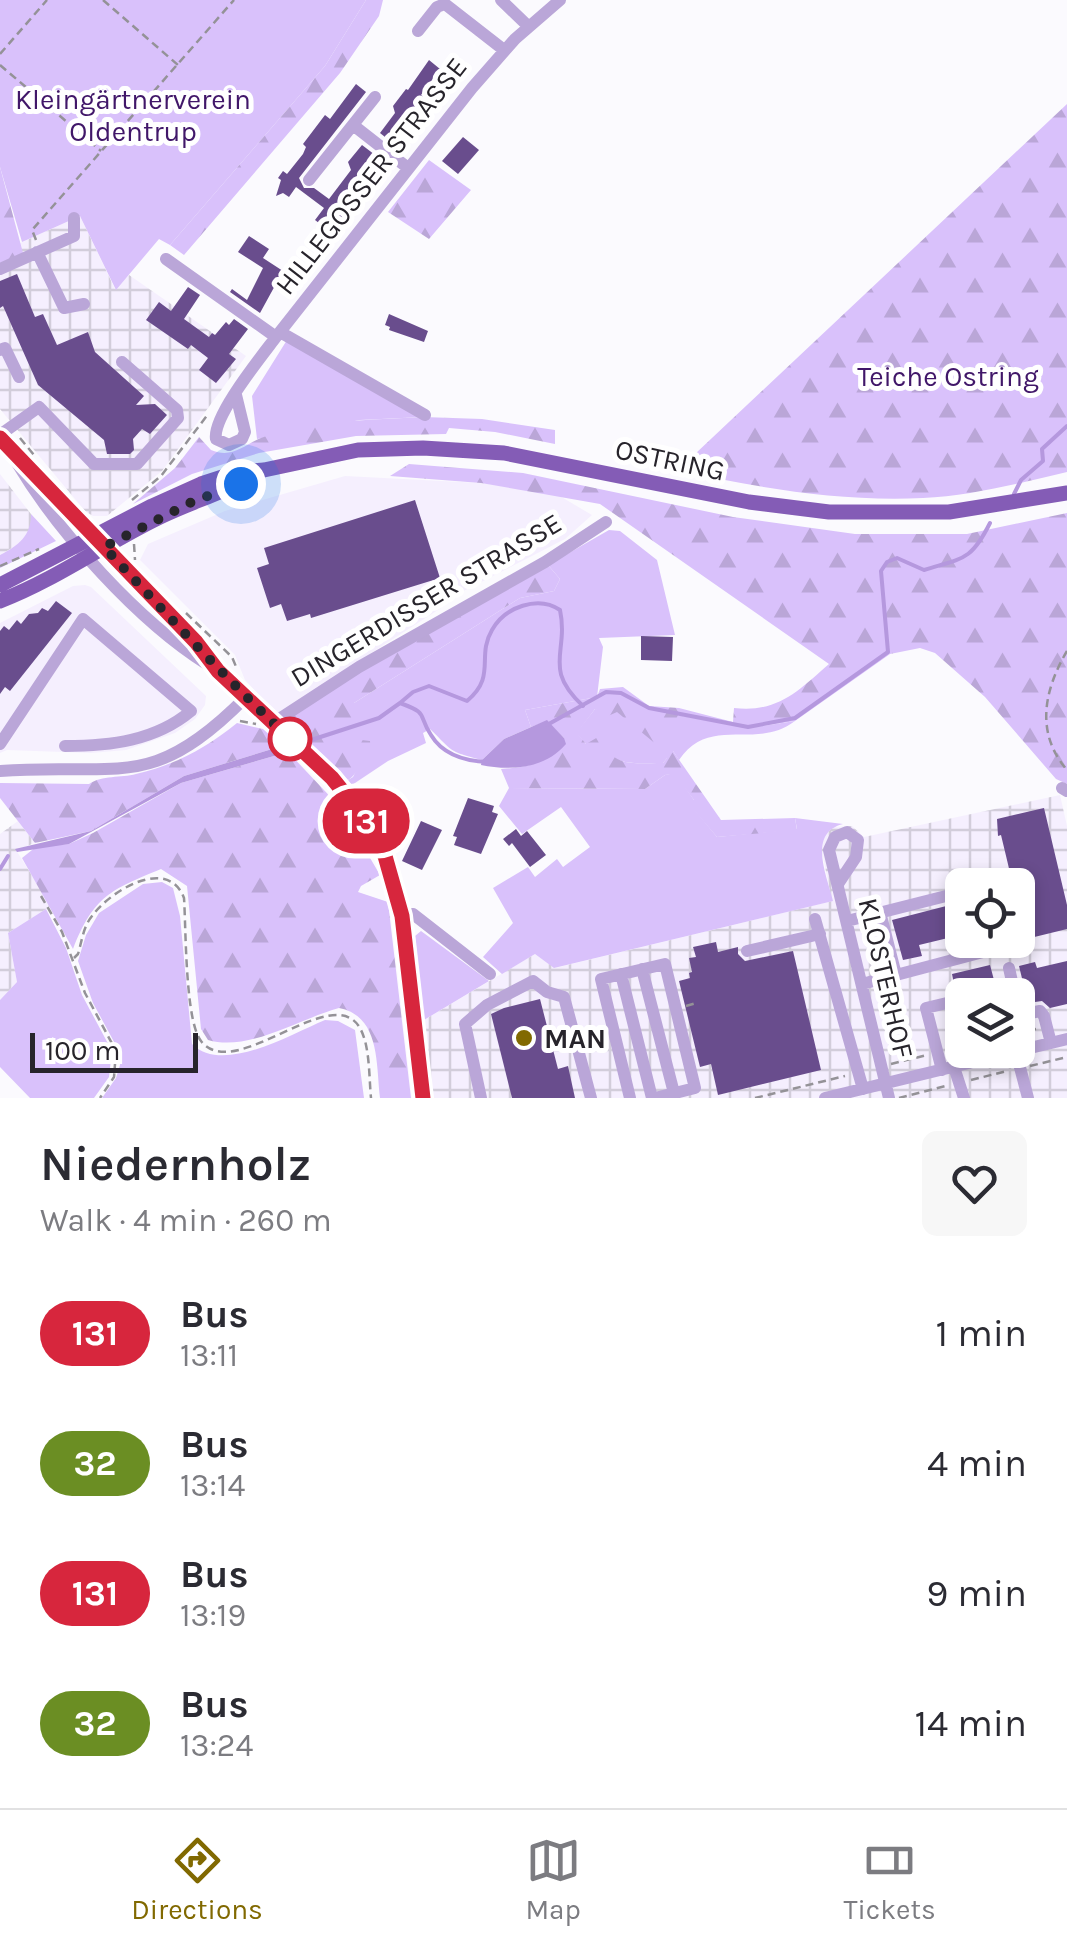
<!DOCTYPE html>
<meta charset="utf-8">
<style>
body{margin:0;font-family:Karla,sans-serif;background:#f7f7f7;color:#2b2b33;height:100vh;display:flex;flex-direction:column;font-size:38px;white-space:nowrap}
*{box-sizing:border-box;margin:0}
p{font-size:32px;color:#7c7c81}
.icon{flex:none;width:55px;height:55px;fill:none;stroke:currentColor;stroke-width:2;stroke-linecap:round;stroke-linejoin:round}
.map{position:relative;height:1098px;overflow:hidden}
.side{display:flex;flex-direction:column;background:#fff;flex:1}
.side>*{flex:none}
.badge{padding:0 20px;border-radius:32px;font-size:35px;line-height:65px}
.fabs{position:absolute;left:945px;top:868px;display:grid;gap:20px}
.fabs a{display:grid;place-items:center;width:90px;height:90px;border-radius:15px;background:#fff;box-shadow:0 5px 15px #0003;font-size:50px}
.scale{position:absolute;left:30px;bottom:25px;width:168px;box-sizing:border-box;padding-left:10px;border:5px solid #27242b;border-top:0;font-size:28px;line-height:35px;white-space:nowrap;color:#27242b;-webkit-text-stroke:8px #fff;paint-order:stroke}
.you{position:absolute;width:50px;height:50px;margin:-25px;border:8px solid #fff;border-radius:50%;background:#1a73e8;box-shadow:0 0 0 15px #1a73e833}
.map>.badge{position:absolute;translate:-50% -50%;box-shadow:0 0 0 5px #fff}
.round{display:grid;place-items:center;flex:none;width:105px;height:105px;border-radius:15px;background:#f7f7f7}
.head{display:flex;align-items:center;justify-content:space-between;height:170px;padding:0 40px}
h1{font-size:48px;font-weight:600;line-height:75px}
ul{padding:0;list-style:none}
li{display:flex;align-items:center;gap:30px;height:130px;padding:0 40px}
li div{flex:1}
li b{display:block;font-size:38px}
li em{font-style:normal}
li .badge{min-width:110px;font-weight:700;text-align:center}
.dock{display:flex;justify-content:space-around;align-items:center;height:140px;border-top:2px solid #e1e1e2;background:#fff;font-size:28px;color:#7c7c81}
.dock a{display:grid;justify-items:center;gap:5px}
.dock .current{color:#816901}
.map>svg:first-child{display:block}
.built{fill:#f5effe}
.industrial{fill:url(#industrial-grid);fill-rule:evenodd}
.green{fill:#d9c1fb}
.forest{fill:url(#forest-firs)}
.water{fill:#b598de}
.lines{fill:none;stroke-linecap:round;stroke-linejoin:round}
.stream{stroke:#b598de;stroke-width:4}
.building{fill:#694d8d}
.path{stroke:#949297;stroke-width:2.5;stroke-dasharray:8 5;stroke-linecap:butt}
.minor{stroke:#baa6d8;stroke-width:12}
.major{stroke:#845cb6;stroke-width:15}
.line-casing{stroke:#fff;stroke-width:22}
.line{stroke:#d7263d;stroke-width:15}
.walk{stroke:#27242b;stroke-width:10;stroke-dasharray:0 18}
.stop-dot{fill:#fff;stroke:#d7263d;stroke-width:5}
.poi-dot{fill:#816901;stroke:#fff;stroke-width:4}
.labels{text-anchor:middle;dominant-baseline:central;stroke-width:10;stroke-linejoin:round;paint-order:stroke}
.park-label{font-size:28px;fill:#411769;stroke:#fff}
.street-label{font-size:28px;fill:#27242b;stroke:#fff}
.poi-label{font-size:28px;font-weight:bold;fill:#27242b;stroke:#fff;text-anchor:start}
</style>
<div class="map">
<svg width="1067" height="1098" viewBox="0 0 1067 1098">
<defs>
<pattern id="industrial-grid" width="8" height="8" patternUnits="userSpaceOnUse" patternTransform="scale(2.5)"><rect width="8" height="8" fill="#f5effe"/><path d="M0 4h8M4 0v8" fill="none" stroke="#d2cdda"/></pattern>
<pattern id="forest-firs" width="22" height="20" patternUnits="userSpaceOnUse" patternTransform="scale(2.5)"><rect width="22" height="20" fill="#d9c1fb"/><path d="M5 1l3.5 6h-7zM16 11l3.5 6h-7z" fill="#baa6d7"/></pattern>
</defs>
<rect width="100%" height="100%" fill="#fbfafe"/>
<path class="built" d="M345,476L481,483L558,495L592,515L565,539L442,602L441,608L277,714L245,680L235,655L140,560L148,544L225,511Z
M85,585L91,587L206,696L205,705L195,719L175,733L126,750L91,753L7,750L0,753V623L73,586Z"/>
<path class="industrial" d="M80,216L115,289L129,275L246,356L162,471L107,516H93L85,511L0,409V263L18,244Z
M0,474L31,514V528L22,542L0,555Z
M1060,795L1067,826V1098H432L424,1020L535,954L555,968L832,901L821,847L823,837L833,827L852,826L864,837ZM962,885H1018V940H962ZM962,995H1018V1050H962Z
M18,821L35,843L16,850L51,906L8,933L17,982L0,1000V834Z"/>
<path class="green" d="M0,0H366L325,66L170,245L159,239L116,290L80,216L22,242L0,167Z
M287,340L423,417L360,420L257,439L252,396Z
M31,514L56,541L0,568V555C19,545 31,536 31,514Z
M609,530L620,531L657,560L675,635L599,638L603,647L597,697L525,710L531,727L504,739L482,760C447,751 454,752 430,729L423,733L426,743L388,761L352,785L348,780L353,777L360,762L352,739L354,703L520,598L554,591L560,579L548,565Z
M595,709L617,711L657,744L677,715L749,728L795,721C756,751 710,714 679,760L673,751L663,763C642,763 614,767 602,747L586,744L576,733Z
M675,773L694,800V809L717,837L797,829L795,818L843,824C807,833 827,876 833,901L554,968L535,954L502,974L483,957L513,923L493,888L528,867L535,877L557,859L563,867L590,847L561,807L522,834L499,806L509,788L645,789L665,775Z
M162,882L173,888L180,916L192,1044C223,1075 291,1034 325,1020L338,1021L355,1030L364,1098H102L116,1078L120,1065L119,1051L93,1003L78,961L86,935L99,913L143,884Z
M46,909L66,948L82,995L112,1051L109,1077L94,1098H30L0,1067V1000L17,982L8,933Z
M421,931L489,981L424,1020L415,936Z"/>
<path class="forest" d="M366,0H383L379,16L340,73L184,255L170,245L325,66Z
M1067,104V472C1021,483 970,496 923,498C840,502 758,488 678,470Z
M429,160L471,190L429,239L388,212Z
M0,167L23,253L0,263Z
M423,417L482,419L555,430V444L495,432L449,428L446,434L356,436L259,453L192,474L133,504L175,468L199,437L211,450C232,459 244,445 261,438C309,420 372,420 423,417Z
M409,464L523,473L733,517L855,534H967L1067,513V784L1056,779L985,697L935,653L920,648L890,654L795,721L749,728L678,715L671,729L657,745L617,712L608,716L595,709L577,733L586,744L598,737C615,768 630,763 663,763L667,758L666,750L673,751L721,820L795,818L797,830L717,837L693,809L694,800L674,774L665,775L645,789L509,788L501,769C532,767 546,763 564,738L547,721L531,727L525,710L597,697L600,689L623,687L649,706L679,708L733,722L734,708C778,713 798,691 829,664L600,504L481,483L390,476Z
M548,565L560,579L554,591L520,598L354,703L358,720L353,739L370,741L371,754C360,762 357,775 348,780L285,721L361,670Z
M237,723L263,729L282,746L184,776L91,831L35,843L0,798V783L89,784C102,775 121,778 136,774C175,765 206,748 237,723Z
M288,752L341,808L380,875L361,886L358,892L388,902L411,1098H380C376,1063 380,1016 339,1008C299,1019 249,1052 208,1040L201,1029L187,886L161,869C110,890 94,896 73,949L22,858L37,846L69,844L93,833L181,783Z"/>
<path class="water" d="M547,720L564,738L566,744C545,769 510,771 481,765L482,760L504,739Z
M282,746L288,752L181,783L69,844L17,852L15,849L91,831L184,776Z"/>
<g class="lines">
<path class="stream" d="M1014,494L1021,480L1043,461L1042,449L1067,426
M400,703L413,692L429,686L467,701C497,676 476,657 492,630C505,607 538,595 560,610C569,653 542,668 583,706
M547,725L606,692L621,693L649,708L748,727L795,718L888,652L881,571L887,562L897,558L924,570C963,558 971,561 990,523
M308,741L379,718L400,703C430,714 417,714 431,735C443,755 465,761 487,762
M0,869L8,856"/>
</g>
<path class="building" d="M429,60L440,69L421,95L430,101L411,125L416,129L400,149L380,133L395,113L393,106L406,89L408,90Z
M356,84L366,92L299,178L304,188H314L329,199L351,170L348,162L362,145L383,161L366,181L372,186L333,234L315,220L324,208L296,187L289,197L283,193L276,196L281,180L278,178L283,171L287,174L303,154L306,147L303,144L325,115L330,119Z
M463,137L479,150L458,174L442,161Z
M249,236L269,249L263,258L283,271L260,313L230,292L232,289L247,300L263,268L238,252Z
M17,274L35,317L43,314L57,345L88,332L95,352L144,396L136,405L155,404L167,415L150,434L142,429L133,439L134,450L130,454H107L104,440L38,385L3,306L0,308V281Z
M188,287L200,295L184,319L209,337L212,333L215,335L226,322L229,325L234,319L248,329L229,354L236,359L216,383L199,370L208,358L191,345L188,349L146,320L159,302L171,311Z
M389,314L428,331L424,342L389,330L390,327L385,325Z
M415,500L440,578L311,618L310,614L287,621L281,604L270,608L257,568L269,564L264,548Z
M56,601L72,613L10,691L5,687L0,694V631L4,626L9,630L17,620L21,624L29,614L38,613L42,608L48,611Z
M641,636L673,637L672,661L641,660Z
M468,798L494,806L492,812L498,814L481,854L454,845L457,837L453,836Z
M1044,808L1067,905V929L1018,941V885H1013L1001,835L998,836L997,819Z
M421,821L442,830L422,870L402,861Z
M516,829L521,836L527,831L546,855L530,867L512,843L509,846L503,839Z
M954,904L964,946L950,949L948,938L919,945L922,956L903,960L892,920Z
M716,942L718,952L738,947V954L745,961L793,951L821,1070L718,1095L711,1064L700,1067L679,981L690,978L689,973L692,972L689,958L696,957L693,947Z
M1067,961V1004L1050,1008L1042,1001L1028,1003L1019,966L1035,962L1037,968Z
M990,965L998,995L956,994L952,974Z
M540,999L558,1069L568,1066L575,1098H512L491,1014L504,1008Z"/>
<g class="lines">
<path class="path" d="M103,0L178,65
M0,54L47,0
M0,65L101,151
M36,240L32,230L234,0
M20,438L34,455
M132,500L161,476L209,413
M134,544L135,560
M0,566L39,549
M186,613L232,657L237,669
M1067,651C1044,690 1035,733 1067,770
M240,721L256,724
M41,896L62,932L85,993L116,1051L114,1077L100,1098
M74,958L78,954C82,941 83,927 92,916C111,890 168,856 184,898C186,927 185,1021 201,1041C235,1085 335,977 361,1030C370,1048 369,1078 371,1098
M686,1006L696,1003
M1018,1033L1036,1029
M949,1050L962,1047
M891,1064L927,1055
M1030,1066L1067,1057
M971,1080L1007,1071
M755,1098L845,1076
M899,1098L949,1085"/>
<path class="minor" d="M501,0L528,26
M418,31L437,7L445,4L504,50
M353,125L408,168
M309,180L375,97
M37,252L64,308L84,304
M166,259L276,337
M0,269L74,236V218
M280,332L425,415
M0,350L5,348L19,377
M236,395L245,432L242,439L229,445L216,439C212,417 261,357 276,337L472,88L515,39L560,0
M0,435L39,407L94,464H137L178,418L177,410L122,362
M5,444L196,642C257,720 358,774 392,872C404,905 404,942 407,977C411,1018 417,1058 423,1098
M17,463C59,533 138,621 208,665
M273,723L359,667L545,562L606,522
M0,744L83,619L191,711C155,741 110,746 65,746
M0,771C119,762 150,794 246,697
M1062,788L1067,791
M838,884L856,857L858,840L847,832L835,837L829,850L889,1098
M880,912L896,975
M402,916L413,914L490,974
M815,919L863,1089
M847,921L962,892
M747,951L820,934
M1009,968L1015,995
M642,969L674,1093
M621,974L652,1098
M862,984L983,952L980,940
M1018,1003L1020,1015L1040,1011L1044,1016L1051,1043
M1016,1052L1028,1098
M954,1067L964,1098
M942,1070L926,1008L951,1002
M481,1098L465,1024L487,1005L533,981L547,992L564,997L591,1098
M630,1098L601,979L665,964L695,1088L655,1098
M825,1098L1067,1039"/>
<path class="major" d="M0,585L152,506L201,484L238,472L264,470L358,450L423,448L504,453L749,502L829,512H949L1067,493
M0,601C57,579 106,543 160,517C193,501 229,491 260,472"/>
</g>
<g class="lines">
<g class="line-casing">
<path id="line" d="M0,438L196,642L218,671L332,778L357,809L385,856L402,916L423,1098"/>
</g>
<use href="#line" class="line"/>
<path class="walk" d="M241,484L194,501L104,547C167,614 228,682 296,744L290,739"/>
</g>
<circle class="stop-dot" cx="290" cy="739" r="20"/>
<circle class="poi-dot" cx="524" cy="1038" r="10"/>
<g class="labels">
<g class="park-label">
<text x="133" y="99">Kleingärtnerverein<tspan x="133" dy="32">Oldentrup</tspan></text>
<text x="948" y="376">Teiche Ostring</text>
</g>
<g class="street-label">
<text transform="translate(371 176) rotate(-52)">HILLEGOSSER STRASSE</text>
<text transform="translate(670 460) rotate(12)">OSTRING</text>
<text transform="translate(426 600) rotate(-31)">DINGERDISSER STRASSE</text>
<text transform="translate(886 978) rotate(77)">KLOSTERHOF</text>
</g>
<g class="poi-label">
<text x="544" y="1038">MAN</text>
</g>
</g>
</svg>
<div class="fabs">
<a><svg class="icon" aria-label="locate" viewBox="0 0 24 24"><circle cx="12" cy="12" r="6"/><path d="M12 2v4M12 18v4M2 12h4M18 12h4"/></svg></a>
<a><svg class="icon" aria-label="layers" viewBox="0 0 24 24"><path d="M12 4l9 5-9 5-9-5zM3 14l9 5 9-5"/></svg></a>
</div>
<div class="scale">100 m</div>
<div class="you" style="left:241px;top:484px"></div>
<b class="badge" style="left:366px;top:821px;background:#d7263d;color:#fff">131</b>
</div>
<section class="side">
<div class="head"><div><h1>Niedernholz</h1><p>Walk · 4 min · 260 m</p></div><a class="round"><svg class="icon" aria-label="heart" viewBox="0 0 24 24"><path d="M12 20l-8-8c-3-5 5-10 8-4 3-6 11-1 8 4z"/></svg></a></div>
<ul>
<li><span class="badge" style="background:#d7263d;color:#fff">131</span><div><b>Bus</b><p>13:11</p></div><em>1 min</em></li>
<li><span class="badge" style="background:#6b8e23;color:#fff">32</span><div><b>Bus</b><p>13:14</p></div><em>4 min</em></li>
<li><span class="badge" style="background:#d7263d;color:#fff">131</span><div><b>Bus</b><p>13:19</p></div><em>9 min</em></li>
<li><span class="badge" style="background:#6b8e23;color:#fff">32</span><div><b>Bus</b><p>13:24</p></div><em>14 min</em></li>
</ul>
</section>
<nav class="dock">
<a class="current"><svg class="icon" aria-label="directions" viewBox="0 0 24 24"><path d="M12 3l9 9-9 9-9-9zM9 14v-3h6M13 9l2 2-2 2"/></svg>Directions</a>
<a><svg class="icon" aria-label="map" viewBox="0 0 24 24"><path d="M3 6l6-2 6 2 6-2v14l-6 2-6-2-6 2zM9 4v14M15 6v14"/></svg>Map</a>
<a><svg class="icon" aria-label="tickets" viewBox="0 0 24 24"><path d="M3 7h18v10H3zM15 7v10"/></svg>Tickets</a>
</nav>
